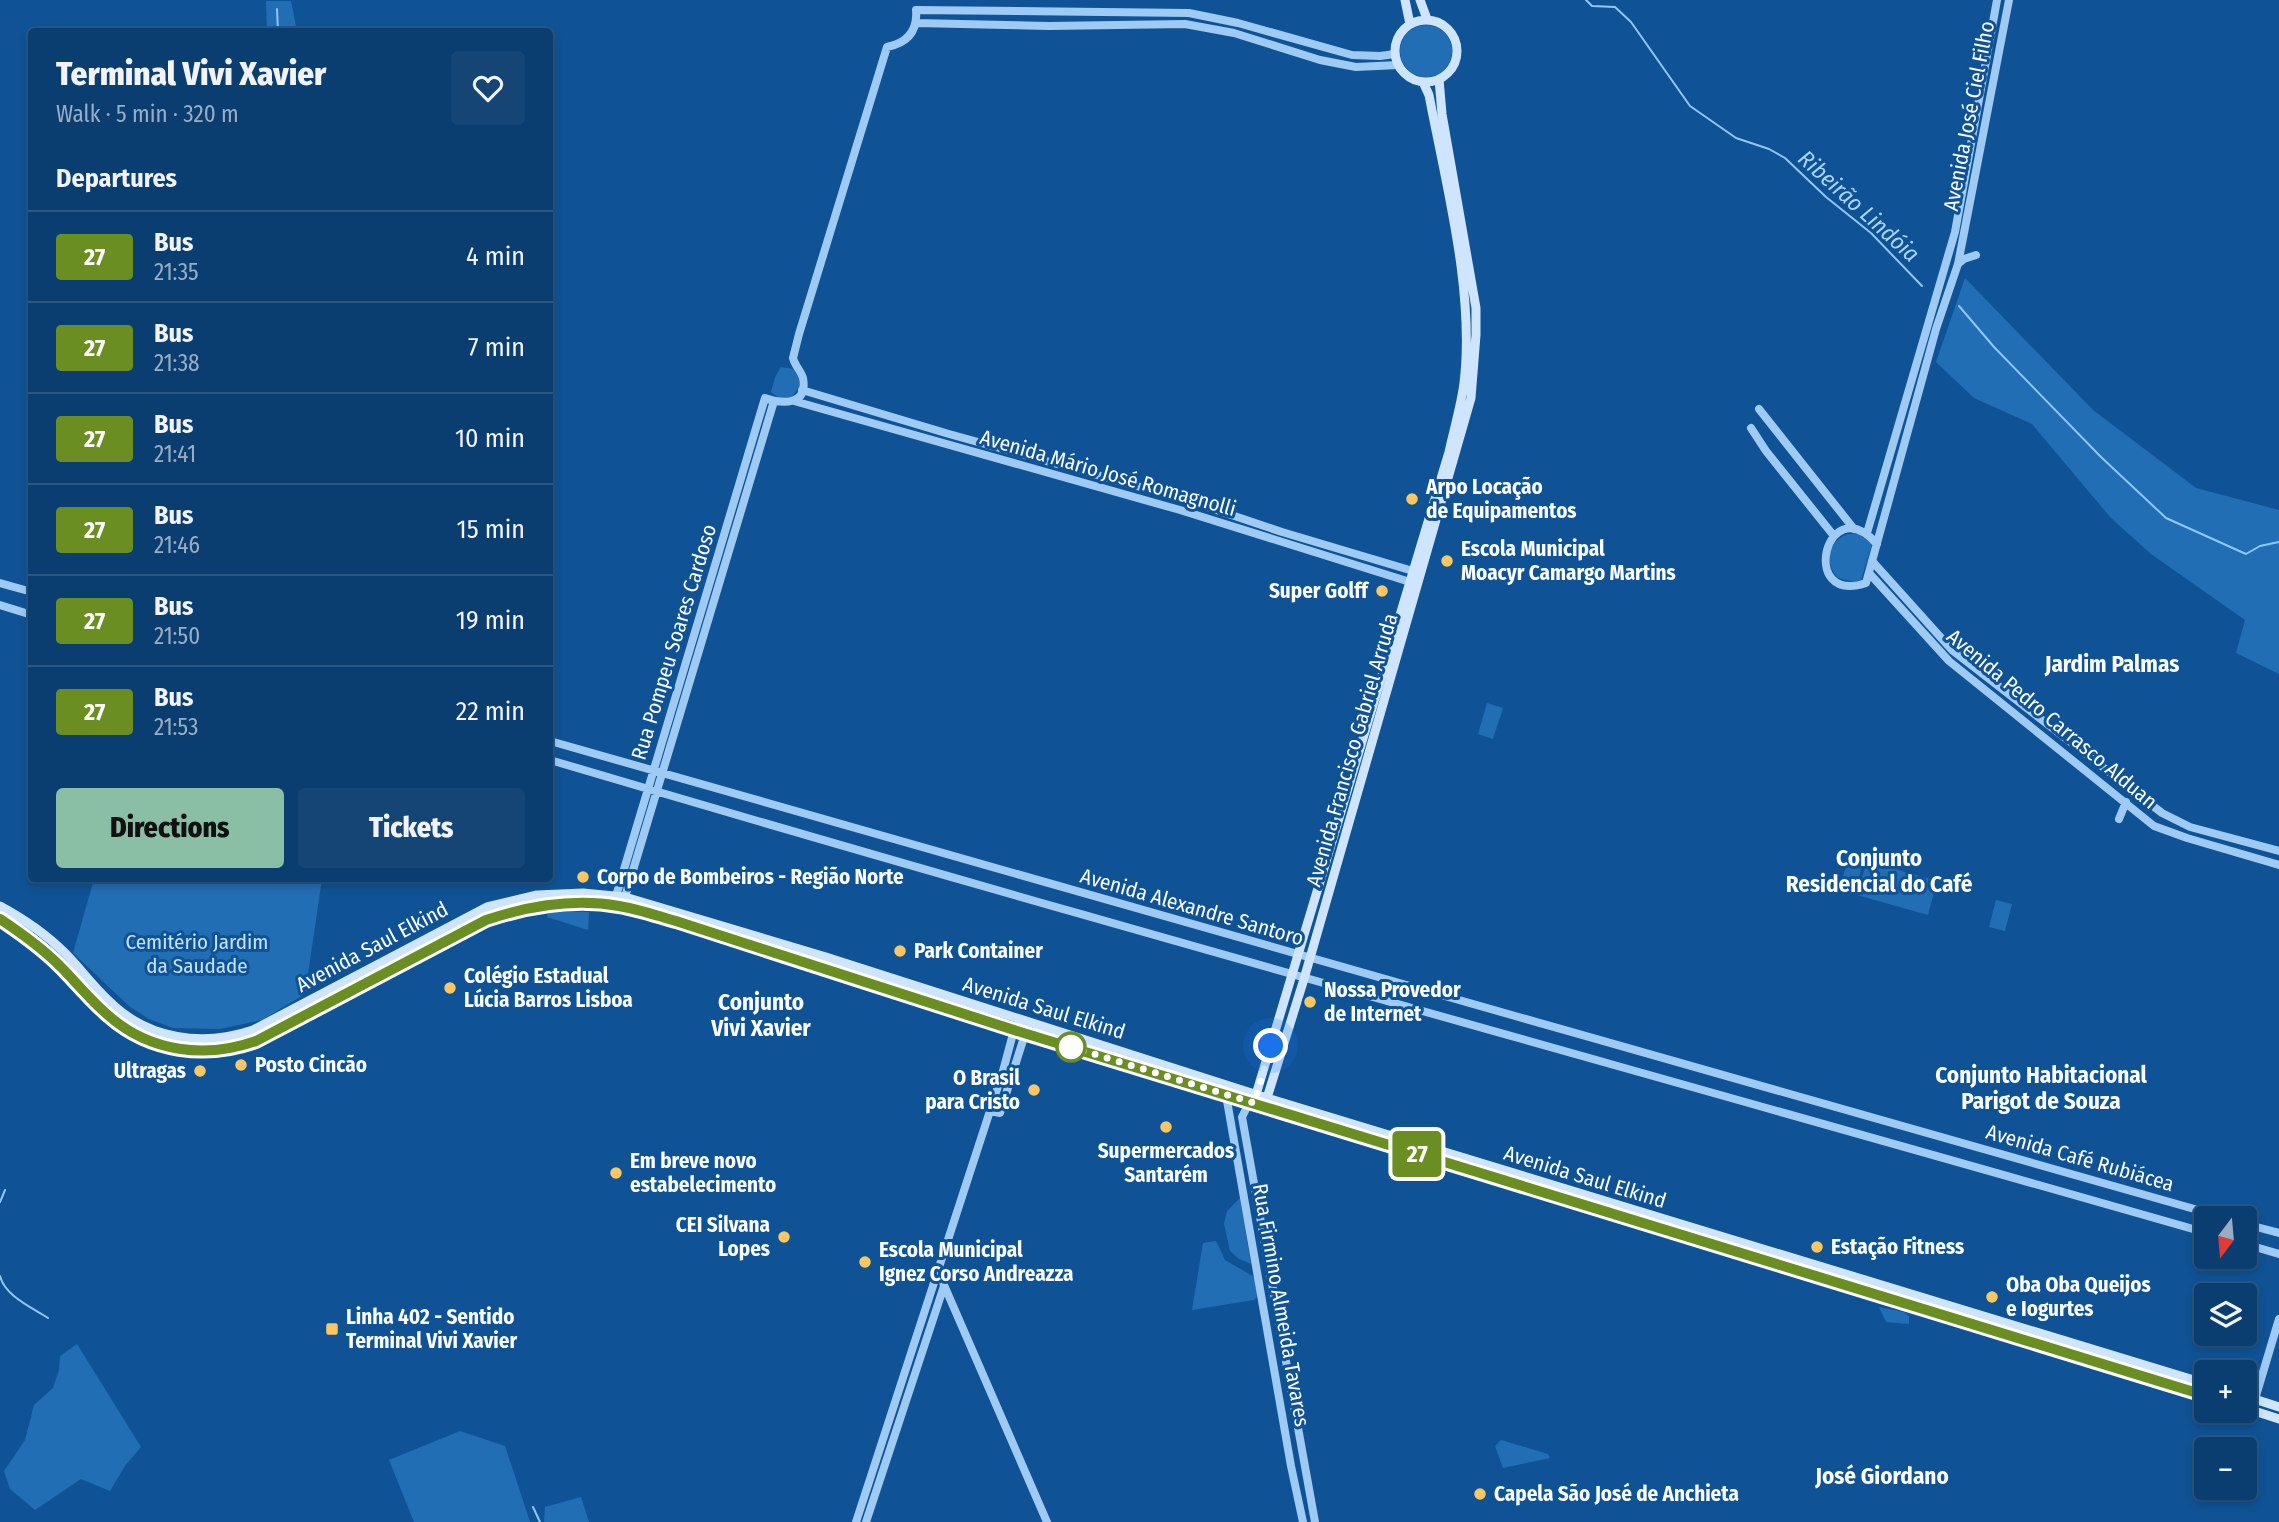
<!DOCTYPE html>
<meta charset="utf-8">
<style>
body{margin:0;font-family:"Fira Sans Condensed",sans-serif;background:#144575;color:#f1f3f6;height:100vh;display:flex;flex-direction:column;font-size:26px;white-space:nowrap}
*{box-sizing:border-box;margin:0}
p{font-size:23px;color:#9aaec3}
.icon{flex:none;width:38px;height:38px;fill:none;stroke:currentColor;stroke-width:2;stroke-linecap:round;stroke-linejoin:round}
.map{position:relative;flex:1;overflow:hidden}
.drawer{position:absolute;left:28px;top:28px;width:525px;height:854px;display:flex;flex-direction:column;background:#0b3e70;border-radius:7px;box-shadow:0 4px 10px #0003,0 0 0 2px #2b5783}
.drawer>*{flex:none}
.badge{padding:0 14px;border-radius:5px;font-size:24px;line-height:46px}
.needle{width:46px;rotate:196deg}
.controls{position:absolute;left:2194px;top:1206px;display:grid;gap:14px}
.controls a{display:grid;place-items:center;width:63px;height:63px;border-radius:7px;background:#0b3e70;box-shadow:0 4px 10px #0003,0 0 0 2px #2b5783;font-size:35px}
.you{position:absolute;width:35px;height:35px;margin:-18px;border:5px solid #fff;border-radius:50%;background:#1a73e8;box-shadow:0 0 0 10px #1a73e833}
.map>.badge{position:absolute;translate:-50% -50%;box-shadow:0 0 0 4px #fff}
h2{padding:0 28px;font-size:26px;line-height:63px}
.round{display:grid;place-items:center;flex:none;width:74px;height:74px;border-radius:7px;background:#144575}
.head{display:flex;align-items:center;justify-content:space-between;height:119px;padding:0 28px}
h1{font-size:33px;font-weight:800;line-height:52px}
.action{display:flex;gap:14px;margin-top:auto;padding:14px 28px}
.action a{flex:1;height:80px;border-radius:7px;background:#8abfa5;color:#111;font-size:28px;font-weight:800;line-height:80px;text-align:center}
.action a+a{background:#144575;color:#f1f3f6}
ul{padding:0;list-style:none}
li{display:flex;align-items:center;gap:21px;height:91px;padding:0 28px;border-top:2px solid #2b5783}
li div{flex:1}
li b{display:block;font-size:26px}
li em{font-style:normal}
li .badge{min-width:77px;font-weight:700;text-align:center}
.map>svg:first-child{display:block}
.green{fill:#226eb5}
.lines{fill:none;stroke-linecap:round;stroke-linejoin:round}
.stream{stroke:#8fc7f8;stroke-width:2}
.tertiary{stroke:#9ecaf4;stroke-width:8}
.secondary{stroke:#cee5fd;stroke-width:9}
.line-casing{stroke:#fff;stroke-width:16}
.line{stroke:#6b8e23;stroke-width:10}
.walk{stroke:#fff;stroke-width:7;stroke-dasharray:0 12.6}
.poi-dot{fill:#ffc761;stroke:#0f5396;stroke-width:2.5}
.stop-dot{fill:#fff;stroke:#6b8e23;stroke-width:3.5}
.labels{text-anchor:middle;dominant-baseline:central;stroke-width:6;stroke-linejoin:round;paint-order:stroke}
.street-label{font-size:21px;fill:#fff;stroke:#0f5396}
.poi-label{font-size:21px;font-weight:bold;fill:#fff;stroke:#0f5396;text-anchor:start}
.park-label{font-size:21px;fill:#c6e3fe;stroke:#0f5396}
.water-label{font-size:23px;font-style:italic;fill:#aad4fb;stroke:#0f5396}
.neighbourhood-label{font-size:23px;font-weight:bold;fill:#fff;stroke:#0f5396}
</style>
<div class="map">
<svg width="2279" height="1522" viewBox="0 0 2279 1522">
<rect width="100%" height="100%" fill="#0f5396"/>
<path class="green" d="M266,1H291L297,31H267Z
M1400 51a26 26 0 1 1 52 0a26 26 0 1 1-52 0Z
M1965,278L2093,410L2196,488L2279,510V674L2236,653L2245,620L2151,554L2111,518L2032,424L1974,398L1936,362Z
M781,367L793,369L799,377V387L791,398H779L771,392L775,377Z
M1848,534H1859L1872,544L1861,580L1854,582L1838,578C1823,561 1828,541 1848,534Z
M1487,703L1503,708L1493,739L1478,734Z
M1849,856L1864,860L1857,884L1842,880Z
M1867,861L1937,881L1928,915L1857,895Z
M94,879H322L305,994L262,1020L220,1029L173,1028L149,1019L129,1006L73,953Z
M1996,900L2012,904L2005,931L1989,927Z
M549,911L589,912L588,930L547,917Z
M1240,1198L1251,1264L1239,1259L1230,1251L1224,1223L1227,1211Z
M1216,1241L1225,1260L1256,1278L1258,1296L1254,1300L1192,1310L1203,1243Z
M1879,1307L1904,1312L1909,1316V1324L1886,1322Z
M77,1344L141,1447L125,1466L110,1491L81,1479L35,1510L10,1489L4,1471L25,1440L34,1405L53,1388L59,1370L60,1356Z
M460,1431L505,1446L530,1522H414L389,1460Z
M1501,1440L1548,1454L1550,1458L1503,1468L1495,1446Z
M581,1497L589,1522H544L545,1507Z"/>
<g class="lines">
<path class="stream" d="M1586,0L1592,6L1615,7L1631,22L1690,106L1736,138L1769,149L1785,158L1826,197L1871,233L1922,286
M277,9L278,32
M1959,306L1994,347L2101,457L2166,518L2246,554L2260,546L2279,542
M0,1202L5,1190
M0,1276C5,1296 31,1307 48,1318
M533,1507L540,1522"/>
<path class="tertiary" d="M916,23L1049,26L1185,24L1234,33L1320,60L1356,67L1398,65
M1958,264L1964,259L1976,255
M802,390L949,434L1184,499L1282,532L1413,571
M794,401L1180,510L1410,582
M1759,409L1854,529
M1751,428L1766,451L1834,536
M1867,533L1955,232L1997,0
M1877,544C1826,487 1798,606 1866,583L1936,329L1958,264L2009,0
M1872,561L1952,650L2162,813L2190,827L2279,851
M1869,573L1949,661L2154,826L2187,838L2279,865
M0,583L32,592
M0,605L32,615
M550,741C1107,904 1668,1057 2226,1218
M550,760C1100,923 1655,1075 2207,1233
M2119,819L2126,802
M616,896L765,398C782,404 808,406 803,378C801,371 795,366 793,358L799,334L887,47C906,43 918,32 916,10L1189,13L1238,23L1352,55L1380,56L1395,54
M625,897L774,401
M1226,1095L1291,1466L1303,1522
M1254,1103L1247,1107L1242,1117L1315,1522
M990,1111L1000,1113L1025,1034L1024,1028
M2245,1224L2279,1233
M2245,1244L2279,1254
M937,1269L1047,1522
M2255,1399L2279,1319
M856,1522L1003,1071L1014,1030L1022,1021
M866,1522L944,1286"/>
<path class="secondary" d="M1405,0L1410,24
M1420,0L1427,19
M1395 51a31 31 0 1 1 62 0a31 31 0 1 1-62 0Z
M0,906C24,919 46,934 65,953C80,968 93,986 109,1001C148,1040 203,1047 253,1030L487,907L537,895L583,893L625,897L826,957L1267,1098L2207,1384
M0,919C21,933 42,948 60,966C76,982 91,1001 109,1016C150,1052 206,1059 256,1041L486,920C528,906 574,898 619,906C638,909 658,916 676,921L1014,1030L2207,1396
M1255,1098L1449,452C1454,429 1461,406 1464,383C1475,292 1446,185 1429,95L1423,82
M1262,1100L1267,1098L1304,979L1471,398L1476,335V308L1442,114L1439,79
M2245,1396L2279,1407
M2245,1408L2279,1419"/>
</g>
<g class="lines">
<g class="line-casing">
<path id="line" d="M0,919C21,933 42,948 60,966C76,982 91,1001 109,1016C150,1052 206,1059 256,1041L486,920C528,906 574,898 619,906C638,909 658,916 676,921L1014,1030L2207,1396"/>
</g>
<use href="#line" class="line"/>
<path class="walk" d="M1071,1047L1254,1103L1271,1046"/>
</g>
<g class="poi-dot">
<circle cx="1412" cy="499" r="7"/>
<circle cx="1447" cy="561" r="7"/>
<circle cx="1382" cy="591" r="7"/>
<circle cx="583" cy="877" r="7"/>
<circle cx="900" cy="951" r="7"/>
<circle cx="450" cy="988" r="7"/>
<circle cx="1310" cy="1002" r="7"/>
<circle cx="241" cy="1065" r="7"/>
<circle cx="200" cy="1071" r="7"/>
<circle cx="1034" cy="1090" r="7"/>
<circle cx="1166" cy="1127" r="7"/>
<circle cx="616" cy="1173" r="7"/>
<circle cx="784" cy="1237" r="7"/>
<circle cx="1817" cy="1247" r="7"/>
<circle cx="865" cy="1262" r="7"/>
<circle cx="1992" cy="1297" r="7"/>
<rect x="325" y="1322" width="14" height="14" rx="3.5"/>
<circle cx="1480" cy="1494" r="7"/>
</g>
<circle class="stop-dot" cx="1071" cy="1047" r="14"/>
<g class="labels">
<g class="street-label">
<text transform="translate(1969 116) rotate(-79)">Avenida José Ciel Filho</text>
<text transform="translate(1108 473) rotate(16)">Avenida Mário José Romagnolli</text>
<text transform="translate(674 642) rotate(-73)">Rua Pompeu Soares Cardoso</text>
<text transform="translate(2052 719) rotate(40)">Avenida Pedro Carrasco Alduan</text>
<text transform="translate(1352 750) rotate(-74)">Avenida Francisco Gabriel Arruda</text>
<text transform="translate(1192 907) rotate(16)">Avenida Alexandre Santoro</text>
<text transform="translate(372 947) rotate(-28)">Avenida Saul Elkind</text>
<text transform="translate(1044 1008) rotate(17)">Avenida Saul Elkind</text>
<text transform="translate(2080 1158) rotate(16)">Avenida Café Rubiácea</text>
<text transform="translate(1585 1177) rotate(17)">Avenida Saul Elkind</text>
<text transform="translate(1281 1305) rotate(80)">Rua Firmino Almeida Tavares</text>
</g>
<g class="poi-label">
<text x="1426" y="487">Arpo Locação<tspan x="1426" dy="24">de Equipamentos</tspan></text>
<text x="1461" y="549">Escola Municipal<tspan x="1461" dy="24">Moacyr Camargo Martins</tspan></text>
<text x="1368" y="591" text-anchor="end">Super Golff</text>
<text x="597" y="877">Corpo de Bombeiros - Região Norte</text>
<text x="914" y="951">Park Container</text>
<text x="464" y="976">Colégio Estadual<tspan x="464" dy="24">Lúcia Barros Lisboa</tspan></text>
<text x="1324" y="990">Nossa Provedor<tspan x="1324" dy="24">de Internet</tspan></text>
<text x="255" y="1065">Posto Cincão</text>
<text x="186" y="1071" text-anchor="end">Ultragas</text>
<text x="1020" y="1078" text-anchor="end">O Brasil<tspan x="1020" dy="24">para Cristo</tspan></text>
<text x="1166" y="1151" text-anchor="middle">Supermercados<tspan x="1166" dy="24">Santarém</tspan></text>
<text x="630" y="1161">Em breve novo<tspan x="630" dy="24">estabelecimento</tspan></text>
<text x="770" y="1225" text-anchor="end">CEI Silvana<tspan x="770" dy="24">Lopes</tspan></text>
<text x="1831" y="1247">Estação Fitness</text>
<text x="879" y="1250">Escola Municipal<tspan x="879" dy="24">Ignez Corso Andreazza</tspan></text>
<text x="2006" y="1285">Oba Oba Queijos<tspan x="2006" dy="24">e Iogurtes</tspan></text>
<text x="346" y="1317">Linha 402 - Sentido<tspan x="346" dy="24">Terminal Vivi Xavier</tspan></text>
<text x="1494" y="1494">Capela São José de Anchieta</text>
</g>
<g class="park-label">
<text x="197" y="942">Cemitério Jardim<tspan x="197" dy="24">da Saudade</tspan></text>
</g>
<g class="water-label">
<text transform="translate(1859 206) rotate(42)">Ribeirão Lindóia</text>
</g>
<g class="neighbourhood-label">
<text x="2112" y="664">Jardim Palmas</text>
<text x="1879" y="858">Conjunto<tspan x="1879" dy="26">Residencial do Café</tspan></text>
<text x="761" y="1002">Conjunto<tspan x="761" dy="26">Vivi Xavier</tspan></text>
<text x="2041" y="1075">Conjunto Habitacional<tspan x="2041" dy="26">Parigot de Souza</tspan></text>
<text x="1882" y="1476">José Giordano</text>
</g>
</g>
</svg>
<div class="controls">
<a><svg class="needle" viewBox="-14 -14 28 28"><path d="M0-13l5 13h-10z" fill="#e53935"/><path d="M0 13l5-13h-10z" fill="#9aaec3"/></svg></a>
<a><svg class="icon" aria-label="layers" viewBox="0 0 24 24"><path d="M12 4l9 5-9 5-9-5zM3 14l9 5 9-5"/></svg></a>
<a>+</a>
<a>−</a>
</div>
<div class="you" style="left:1271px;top:1046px"></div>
<b class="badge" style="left:1417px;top:1154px;background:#6b8e23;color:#fff">27</b>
<section class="drawer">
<div class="head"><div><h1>Terminal Vivi Xavier</h1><p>Walk · 5 min · 320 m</p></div><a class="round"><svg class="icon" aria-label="heart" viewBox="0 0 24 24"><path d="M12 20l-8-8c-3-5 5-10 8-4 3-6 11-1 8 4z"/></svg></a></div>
<h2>Departures</h2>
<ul>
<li><span class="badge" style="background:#6b8e23;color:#fff">27</span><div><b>Bus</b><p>21:35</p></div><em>4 min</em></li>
<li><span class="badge" style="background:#6b8e23;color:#fff">27</span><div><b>Bus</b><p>21:38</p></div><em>7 min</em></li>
<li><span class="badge" style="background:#6b8e23;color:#fff">27</span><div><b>Bus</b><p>21:41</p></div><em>10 min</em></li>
<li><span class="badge" style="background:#6b8e23;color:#fff">27</span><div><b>Bus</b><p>21:46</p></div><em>15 min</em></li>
<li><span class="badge" style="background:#6b8e23;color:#fff">27</span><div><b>Bus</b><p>21:50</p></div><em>19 min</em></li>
<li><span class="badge" style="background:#6b8e23;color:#fff">27</span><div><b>Bus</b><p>21:53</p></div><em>22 min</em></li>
</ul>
<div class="action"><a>Directions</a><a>Tickets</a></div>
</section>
</div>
